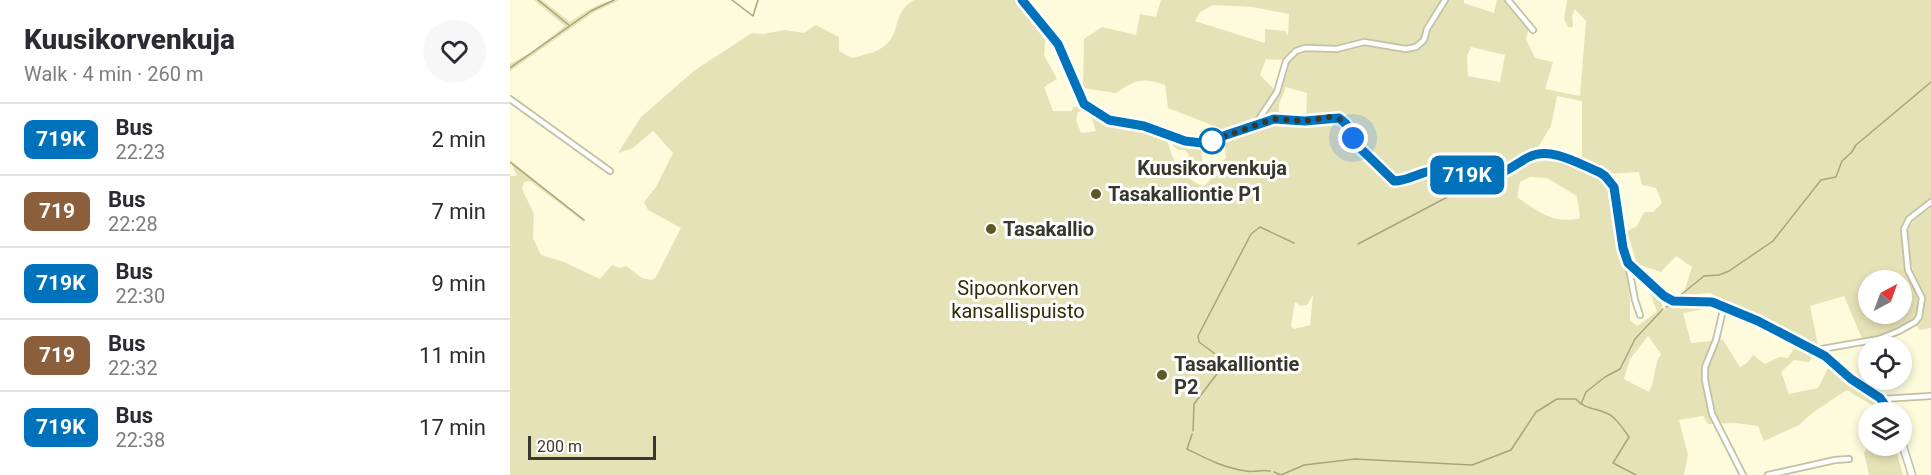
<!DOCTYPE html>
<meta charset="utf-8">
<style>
body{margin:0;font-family:Roboto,sans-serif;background:#f7f7f7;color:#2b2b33;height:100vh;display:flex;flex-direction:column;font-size:22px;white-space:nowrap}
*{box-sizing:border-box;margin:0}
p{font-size:20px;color:#7c7c81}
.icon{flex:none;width:33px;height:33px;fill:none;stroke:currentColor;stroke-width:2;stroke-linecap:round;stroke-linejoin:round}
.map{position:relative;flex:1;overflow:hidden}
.drawer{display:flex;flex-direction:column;background:#fff;width:510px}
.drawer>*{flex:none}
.badge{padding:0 12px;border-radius:9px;font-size:21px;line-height:39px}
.needle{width:39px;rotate:41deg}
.tools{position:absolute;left:1348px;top:270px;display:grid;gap:12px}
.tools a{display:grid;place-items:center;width:54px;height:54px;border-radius:50%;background:#fff;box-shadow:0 3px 9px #0003;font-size:30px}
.scale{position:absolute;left:18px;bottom:15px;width:128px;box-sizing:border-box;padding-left:6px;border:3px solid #38372b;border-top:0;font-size:16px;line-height:21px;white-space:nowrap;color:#38372b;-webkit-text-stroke:4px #fff;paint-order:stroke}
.you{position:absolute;width:30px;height:30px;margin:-15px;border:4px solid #fff;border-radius:50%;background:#1a73e8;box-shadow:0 0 0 9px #1a73e833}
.map>.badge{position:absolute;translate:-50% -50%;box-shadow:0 0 0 3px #fff}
.round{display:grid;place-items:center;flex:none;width:63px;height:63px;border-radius:32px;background:#f7f7f7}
.headline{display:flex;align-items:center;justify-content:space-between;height:102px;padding:0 24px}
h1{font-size:28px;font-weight:800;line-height:45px}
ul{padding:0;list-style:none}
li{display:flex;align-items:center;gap:18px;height:72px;padding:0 24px;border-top:2px solid #e1e1e2}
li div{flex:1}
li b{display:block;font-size:22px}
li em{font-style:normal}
li .badge{min-width:66px;font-weight:700;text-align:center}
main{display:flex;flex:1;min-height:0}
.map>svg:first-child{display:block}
.green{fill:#e6e2b8;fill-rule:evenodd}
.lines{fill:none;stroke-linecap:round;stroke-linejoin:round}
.stream{stroke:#aaa578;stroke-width:1.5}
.street-casing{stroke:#c3c1a4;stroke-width:8}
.secondary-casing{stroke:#c3c1a4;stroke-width:9}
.street{stroke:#fff;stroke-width:4.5}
.secondary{stroke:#fff;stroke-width:6}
.line-casing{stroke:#fff;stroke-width:14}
.line{stroke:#0072bc;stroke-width:9}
.walk{stroke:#38372b;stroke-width:6;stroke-dasharray:0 10.8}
.stop-dot{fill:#fff;stroke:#0072bc;stroke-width:3}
.poi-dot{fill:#5d5824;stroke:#fff;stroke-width:2}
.labels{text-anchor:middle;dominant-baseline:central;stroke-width:6;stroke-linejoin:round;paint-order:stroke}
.stop-label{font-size:20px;font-weight:bold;fill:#38372b;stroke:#fff}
.poi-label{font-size:20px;font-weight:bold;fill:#38372b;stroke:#fff;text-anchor:start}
.park-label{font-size:20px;fill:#312d06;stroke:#fff}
</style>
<main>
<section class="drawer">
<div class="headline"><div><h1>Kuusikorvenkuja</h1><p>Walk · 4 min · 260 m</p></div><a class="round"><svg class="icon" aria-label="heart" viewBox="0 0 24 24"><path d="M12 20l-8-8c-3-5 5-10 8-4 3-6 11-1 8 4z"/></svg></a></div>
<ul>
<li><span class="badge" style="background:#0072bc;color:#fff">719K</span><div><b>Bus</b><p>22:23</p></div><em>2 min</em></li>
<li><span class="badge" style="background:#8b5e3c;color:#fff">719</span><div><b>Bus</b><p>22:28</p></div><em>7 min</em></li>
<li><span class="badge" style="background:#0072bc;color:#fff">719K</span><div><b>Bus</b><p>22:30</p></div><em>9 min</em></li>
<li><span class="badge" style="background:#8b5e3c;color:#fff">719</span><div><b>Bus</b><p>22:32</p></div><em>11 min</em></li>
<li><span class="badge" style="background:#0072bc;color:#fff">719K</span><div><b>Bus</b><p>22:38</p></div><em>17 min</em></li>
</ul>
</section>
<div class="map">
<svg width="1421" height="475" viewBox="0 0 1421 475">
<rect width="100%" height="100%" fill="#fdfbdc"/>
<path class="green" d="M24,0H32L60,22C75,12 91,0 110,0L84,12L0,71V64L22,52L55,26Z
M404,0H508L536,34L534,55L547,79L534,87L543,111H562L563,107H572L574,110L568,112L566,120L571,133L586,131L581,116L583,113C606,127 631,126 656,136C663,162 669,175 694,187L704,175L708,165L716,158L714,139L765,121L828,120L834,125L847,149L864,163L874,178L884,184L896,183L927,172L950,177L990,176L1019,159L1038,156L1094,178L1101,188L1110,248L1116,264L1120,300V320L1127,326L1147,312L1140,292L1151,300L1153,312L1159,303L1201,304L1205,307L1173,313L1181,343L1213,340L1230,367L1237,363L1243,355L1255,364L1269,357L1278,358L1286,345L1305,353L1299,362L1284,360L1271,372L1279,394L1308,388L1318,368L1316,361C1335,378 1360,391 1374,412H1366L1365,407L1337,390L1302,413L1289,425L1254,441L1248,426L1226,423L1198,424L1193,416L1169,420L1178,455L1174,475H0V176H7L0,160L75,220L74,222L20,181L14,182L12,189L24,214L23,238L31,255L54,262L90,279L102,265L110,268L116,266L132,278L142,280L146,277L171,228L138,210L134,202L146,187L163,153L143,131L123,148L108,153L131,117L185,70L242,33L253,34L274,30L294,33L306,25L329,37V51L342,58C354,55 368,52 377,44C391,30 382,13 404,0ZM1020,177L1037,178L1067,196L1070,218C1044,225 1027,211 1007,197L1010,182ZM803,295L800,325L784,329L781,326L785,302L791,306L797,305ZM1138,336L1151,354C1143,366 1146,380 1139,392L1114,379L1120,359Z
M651,0H954V3L984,13L987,0H996L1019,28L1016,39L1025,58L1043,62L1035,89L1070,96L1076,21L1065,9L1062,16L1063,27H1058L1054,19L1057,0H1421V200L1393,228C1394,242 1394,257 1397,270C1399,280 1408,289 1410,300C1414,329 1374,334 1353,341L1334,296L1300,306L1308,345L1200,293L1173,295L1182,267L1166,256L1151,272L1127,264L1117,231L1127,226L1134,212H1143L1152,203L1146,188L1132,185L1129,172L1097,174L1072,163V101L1047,96L1041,126L1025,152L989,171L951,172L927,167L885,179L851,146L830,115L819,114L796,118L797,93L776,87L769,104V117L746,122L722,133L658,108L655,85C632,77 625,80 606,93L573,88L574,39L592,27L626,35L630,14L646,17ZM703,5L742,7L779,14L778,36L775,31L755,29V43L685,21L690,12ZM781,42C783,53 771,79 767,92L750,75L756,59L776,60L781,50ZM961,47L995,55L990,82L958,76L957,56ZM1359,280H1392V314H1359Z
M665,139L690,145L693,164L691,168H689L690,164L687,163L688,168L677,160L679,155L675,150H668L663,145Z
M1421,208V328L1410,330L1406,324C1421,294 1384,245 1402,223C1407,217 1415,212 1421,208Z
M1359,444L1385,446L1393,475H1359L1354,453Z"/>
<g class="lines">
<path class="stream" d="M28,0L60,26
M222,0L243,16L248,0
M0,68L81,11L104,0
M0,162L74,220
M848,244L970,180
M1167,298L1194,276L1209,275L1219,271L1263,241L1311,180L1326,177L1332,161L1341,153L1346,145L1421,82
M1156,307L1163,303
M1071,404L1076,392L1095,377L1110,369L1125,339L1153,309
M683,431L684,404L716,362L689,342L688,336L741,234L750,227L784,243
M682,434L677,449C697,459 714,468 736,471C744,473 751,469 760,471
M764,472L771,475L794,465L845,459L962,465L1001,450L1026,412L1047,399H1066C1076,412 1093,407 1104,418C1109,423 1115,431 1119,437L1103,463L1126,475"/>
<g class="street-casing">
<path id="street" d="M998,0L1023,30
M0,99L100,171
M745,125L767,92L776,61L786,51L795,48L827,49L854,42L896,49L906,47L914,40L917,29L935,0
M1118,263L1125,300L1130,315
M1214,306L1206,340L1195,367V380L1202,414L1233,475
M1306,350L1369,339L1389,331L1405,322L1409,317L1412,298L1398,270L1394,229L1399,219L1421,202
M1372,399L1421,396
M1258,475L1325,460L1339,459"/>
</g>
<g class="secondary-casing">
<path id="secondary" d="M512,0L548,44L574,104L599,120L634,125L675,141L692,143L764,119L795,121L829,118L836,124L849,147L866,161L876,176L884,181L896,180L927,170L951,174H989L1017,157L1038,154L1088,173L1095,176L1104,187L1113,247L1118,263L1154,296L1163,301L1202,302L1248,321L1306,350L1325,363L1341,379L1372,399L1380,412
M1392,443L1402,475"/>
</g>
<use href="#street" class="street"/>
<use href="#secondary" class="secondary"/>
</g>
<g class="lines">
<g class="line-casing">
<path id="line" d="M512,0L548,44L574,104L599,120L634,126L675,141L692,143L764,119L795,121L829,118L836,124L849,147L884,181C900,181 912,170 928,170C948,170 967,179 987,174C1000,171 1008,162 1019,157C1041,146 1069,164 1089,172L1095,176L1104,187L1113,248L1118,263L1154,296L1163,301L1202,302L1248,321L1315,356L1341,379L1370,398L1380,412"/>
</g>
<use href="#line" class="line"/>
<path class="walk" d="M702,141L698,142L764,119L795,121L819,117L832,120L843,138"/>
</g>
<circle class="stop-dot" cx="702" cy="141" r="12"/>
<g class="poi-dot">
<circle cx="586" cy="194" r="6"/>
<circle cx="481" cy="229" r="6"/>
<circle cx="652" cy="375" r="6"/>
</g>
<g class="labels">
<g class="stop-label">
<text x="702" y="168">Kuusikorvenkuja</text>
</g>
<g class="poi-label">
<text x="598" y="194">Tasakalliontie P1</text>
<text x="493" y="229">Tasakallio</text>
<text x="664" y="364">Tasakalliontie<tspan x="664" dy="23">P2</tspan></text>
</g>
<g class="park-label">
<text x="508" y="288">Sipoonkorven<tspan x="508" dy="23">kansallispuisto</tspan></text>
</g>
</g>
</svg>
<div class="tools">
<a><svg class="needle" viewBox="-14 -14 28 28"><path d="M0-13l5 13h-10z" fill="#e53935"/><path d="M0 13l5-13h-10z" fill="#7c7c81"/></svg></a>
<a><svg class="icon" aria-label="locate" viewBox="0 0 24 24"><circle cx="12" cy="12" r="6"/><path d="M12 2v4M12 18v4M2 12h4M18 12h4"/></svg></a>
<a><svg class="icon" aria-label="layers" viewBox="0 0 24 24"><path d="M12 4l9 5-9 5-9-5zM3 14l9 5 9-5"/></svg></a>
</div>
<div class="scale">200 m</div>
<div class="you" style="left:843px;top:138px"></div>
<b class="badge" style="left:957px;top:175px;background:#0072bc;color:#fff">719K</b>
</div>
</main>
